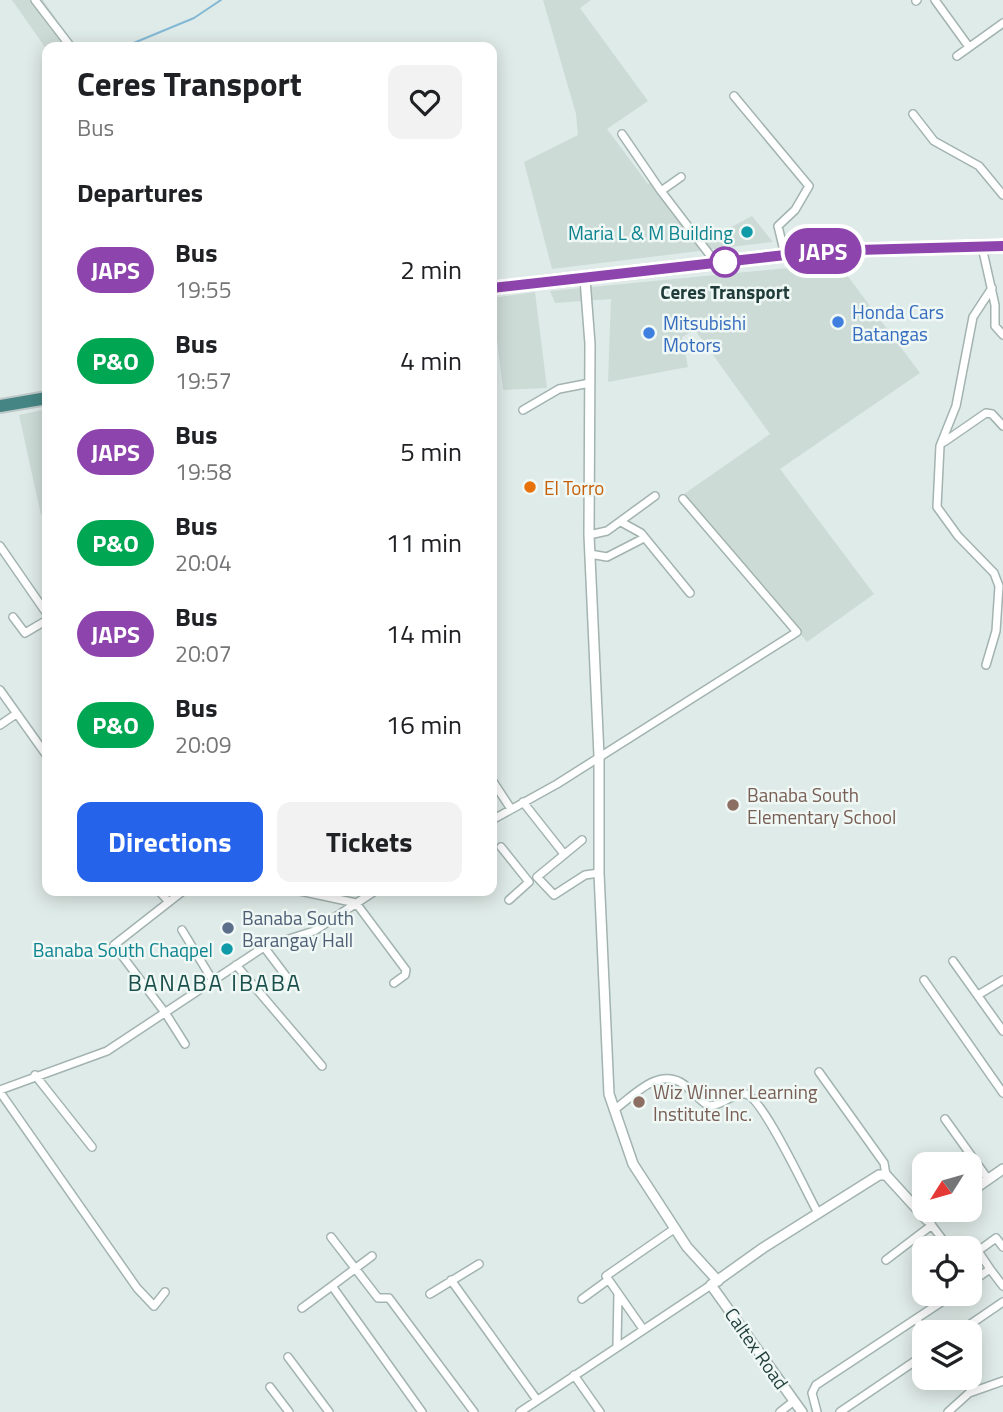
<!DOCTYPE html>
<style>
body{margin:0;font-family:"Titillium Web",sans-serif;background:#f2f2f2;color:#202124;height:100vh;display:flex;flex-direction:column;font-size:26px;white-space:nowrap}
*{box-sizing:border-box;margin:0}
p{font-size:23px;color:#757577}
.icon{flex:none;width:38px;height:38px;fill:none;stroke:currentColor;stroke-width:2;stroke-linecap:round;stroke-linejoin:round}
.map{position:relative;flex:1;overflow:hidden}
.panel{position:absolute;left:42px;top:42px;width:455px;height:854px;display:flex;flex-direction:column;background:#fff;border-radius:14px;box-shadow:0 4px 18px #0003}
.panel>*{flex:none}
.badge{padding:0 14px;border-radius:23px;font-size:24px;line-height:46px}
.needle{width:46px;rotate:233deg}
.tools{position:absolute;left:912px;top:1152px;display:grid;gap:14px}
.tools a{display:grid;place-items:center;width:70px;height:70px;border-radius:14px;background:#fff;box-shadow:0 4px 18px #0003;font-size:35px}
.map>.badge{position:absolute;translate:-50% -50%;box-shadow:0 0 0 4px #fff}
h2{padding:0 35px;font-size:26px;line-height:63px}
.round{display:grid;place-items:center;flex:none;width:74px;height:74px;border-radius:14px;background:#f2f2f2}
.head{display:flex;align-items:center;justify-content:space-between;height:119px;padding:0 35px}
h1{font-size:33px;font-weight:700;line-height:52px}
.button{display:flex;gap:14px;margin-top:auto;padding:14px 35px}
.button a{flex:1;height:80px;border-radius:14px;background:#2563eb;color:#fff;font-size:28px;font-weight:700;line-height:80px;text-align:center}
.button a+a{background:#f2f2f2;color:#202124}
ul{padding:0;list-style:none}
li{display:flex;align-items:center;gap:21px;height:91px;padding:0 35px}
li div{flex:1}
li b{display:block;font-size:26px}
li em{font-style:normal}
li .badge{min-width:77px;font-weight:700;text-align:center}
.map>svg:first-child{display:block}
.built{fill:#cddbd7}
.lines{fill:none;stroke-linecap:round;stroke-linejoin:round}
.stream{stroke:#83b8d4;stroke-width:2}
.minor-casing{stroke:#a2b3b0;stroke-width:10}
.tertiary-casing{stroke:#a2b3b0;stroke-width:12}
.trunk-casing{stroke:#c0c8c8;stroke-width:16}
.minor{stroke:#fff;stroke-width:7}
.tertiary{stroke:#fff;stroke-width:9}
.trunk{stroke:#458684;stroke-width:12}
.line-casing{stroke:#fff;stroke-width:16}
.line{stroke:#8e44ad;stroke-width:10}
.culture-dot{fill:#0f9aa8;stroke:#eff8f5;stroke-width:2.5}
.stop-dot{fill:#fff;stroke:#8e44ad;stroke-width:3.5}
.shop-dot{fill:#3f7fe0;stroke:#eff8f5;stroke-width:2.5}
.food-dot{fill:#e8710a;stroke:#eff8f5;stroke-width:2.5}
.education-dot{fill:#8d6e63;stroke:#eff8f5;stroke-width:2.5}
.service-dot{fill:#5c6f8a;stroke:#eff8f5;stroke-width:2.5}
.labels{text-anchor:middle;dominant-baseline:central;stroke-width:5;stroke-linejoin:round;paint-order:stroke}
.culture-label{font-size:19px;fill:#0d838f;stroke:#eff8f5;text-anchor:end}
.stop-label{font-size:19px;font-weight:bold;fill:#1f3c3a;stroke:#eff8f5}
.shop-label{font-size:19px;fill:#366cbe;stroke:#eff8f5;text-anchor:start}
.food-label{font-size:19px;fill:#c56008;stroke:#eff8f5;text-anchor:start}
.education-label{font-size:19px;fill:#785e54;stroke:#eff8f5;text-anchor:start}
.service-label{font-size:19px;fill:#4e5e75;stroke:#eff8f5;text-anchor:start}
.street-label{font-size:19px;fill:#1f3c3a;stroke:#eff8f5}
.quarter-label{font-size:23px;letter-spacing:2px;fill:#1a4f4c;stroke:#eff8f5}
</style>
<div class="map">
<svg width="1003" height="1412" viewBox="0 0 1003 1412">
<rect width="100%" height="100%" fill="#dfebe8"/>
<path class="built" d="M12,0H43L76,47H47V50Z
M543,0H591L580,8L648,101L607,129L648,184L652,181L701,243L752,216L773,242L552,269L524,162L578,135L576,114Z
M838,263L920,373L780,469L874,594L807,642L684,494L770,434L695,330L682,337L688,367L608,382L611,299L555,303L550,291Z
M535,292L547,388L503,390L492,298Z
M47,409V514L41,515L19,415Z"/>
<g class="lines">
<path class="stream" d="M124,47L194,18L221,0"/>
<g class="minor-casing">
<path id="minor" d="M35,0L71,47
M935,0L969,47
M916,1L917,0
M957,56L1003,23
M734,96L809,186L795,210L778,226L785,255
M913,114L934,141L979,166L1003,195
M622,134L661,191L716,263
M661,191L681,177
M982,247L995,305V326L1003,335
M523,410L559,389L590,383
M944,442L986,413L992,414L1003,426
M621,522L641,533L690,593
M589,535L607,531L655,496
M0,546L47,614
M590,554L607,557L644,538
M13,617L25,633L47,620
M986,665L996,631L999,586L994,573L958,536L937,507L940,446L956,406L973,317L992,288
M0,690L47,756
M0,725L16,714
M492,780L511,809
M523,802L564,854
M492,820L557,784L797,632L683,499
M582,840L537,877L554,895L585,875L599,873
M501,847L529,882L509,900
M159,891L168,901
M183,891L114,945L166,1014L185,1044
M300,891L356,903L406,970L405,975L394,983
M182,930L213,981
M264,947L289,980L287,986
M953,961L1003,1031
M236,965L322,1066
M924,980L1003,1093
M978,995L1003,980
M819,1072L884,1163L886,1175
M35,1075L92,1147
M0,1090L107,1051L264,947L314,931L375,891
M0,1092L137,1288L154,1306L165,1292
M614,1110C632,1097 656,1069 680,1082C691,1088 698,1100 709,1106C722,1106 732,1093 745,1094C762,1095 807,1194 818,1213
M945,1119L988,1179
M930,1223L949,1248
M331,1237L378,1298H389L474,1412
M886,1260L932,1225
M990,1269L1003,1286
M451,1280L537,1400
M970,1283L990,1269L978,1251L996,1238L1003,1247
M332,1286L372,1256
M430,1294L479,1264
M582,1299L608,1280
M302,1308L332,1286L422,1412
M916,1319L925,1332
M643,1329L606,1276L674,1229
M959,1332L1003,1302
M617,1345L618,1294
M288,1357L329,1412
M574,1375L600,1412
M270,1387L289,1412
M520,1412L711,1285
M780,1412L794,1401
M817,1412L812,1393L816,1385L955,1293
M840,1412L924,1355
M948,1412L969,1393L1003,1381"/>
</g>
<g class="tertiary-casing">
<path id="tertiary" d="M585,279L590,344L589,535L599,756V873L609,1094L633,1164L687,1247L718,1281
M970,1192L1003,1169
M802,1412L711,1285L763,1248L879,1175H886L927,1220L943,1209"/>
</g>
<g class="trunk-casing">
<path id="trunk" d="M492,288L821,251L1003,246
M0,406L47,398"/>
</g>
<use href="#minor" class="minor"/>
<use href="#tertiary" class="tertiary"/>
<use href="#trunk" class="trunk"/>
</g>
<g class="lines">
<g class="line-casing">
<path id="line" d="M492,288L821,251L1003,246"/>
</g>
<use href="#line" class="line"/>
</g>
<g class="culture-dot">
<circle cx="747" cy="232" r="7"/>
<circle cx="227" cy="949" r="7"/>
</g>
<circle class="stop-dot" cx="725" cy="262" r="14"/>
<g class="shop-dot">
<circle cx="838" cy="322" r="7"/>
<circle cx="649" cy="333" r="7"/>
</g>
<circle class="food-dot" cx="530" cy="487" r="7"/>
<g class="education-dot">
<circle cx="733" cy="805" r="7"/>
<circle cx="639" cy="1102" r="7"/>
</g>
<circle class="service-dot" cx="228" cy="928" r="7"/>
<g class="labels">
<g class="culture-label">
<text x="733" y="232">Maria L &amp; M Building</text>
<text x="213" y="949">Banaba South Chaqpel</text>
</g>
<g class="stop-label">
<text x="725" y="291">Ceres Transport</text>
</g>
<g class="shop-label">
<text x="852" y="311">Honda Cars<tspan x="852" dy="22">Batangas</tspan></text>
<text x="663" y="322">Mitsubishi<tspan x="663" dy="22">Motors</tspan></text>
</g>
<g class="food-label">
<text x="544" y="487">El Torro</text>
</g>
<g class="education-label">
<text x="747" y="794">Banaba South<tspan x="747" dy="22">Elementary School</tspan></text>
<text x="653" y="1091">Wiz Winner Learning<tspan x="653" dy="22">Institute Inc.</tspan></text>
</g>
<g class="service-label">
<text x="242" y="917">Banaba South<tspan x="242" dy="22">Barangay Hall</tspan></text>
</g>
<g class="street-label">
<text transform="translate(757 1348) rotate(55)">Caltex Road</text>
</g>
<g class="quarter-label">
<text x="215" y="982">BANABA IBABA</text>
</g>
</g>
</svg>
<div class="tools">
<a><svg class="needle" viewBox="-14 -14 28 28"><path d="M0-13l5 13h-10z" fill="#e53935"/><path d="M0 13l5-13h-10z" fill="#757577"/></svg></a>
<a><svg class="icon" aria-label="locate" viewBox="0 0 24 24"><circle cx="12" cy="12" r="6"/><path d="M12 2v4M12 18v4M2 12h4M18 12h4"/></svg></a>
<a><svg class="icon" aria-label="layers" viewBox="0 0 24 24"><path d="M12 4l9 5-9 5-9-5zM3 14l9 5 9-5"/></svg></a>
</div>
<b class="badge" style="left:823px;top:251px;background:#8e44ad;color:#fff">JAPS</b>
<section class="panel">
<div class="head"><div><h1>Ceres Transport</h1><p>Bus</p></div><a class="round"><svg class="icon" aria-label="heart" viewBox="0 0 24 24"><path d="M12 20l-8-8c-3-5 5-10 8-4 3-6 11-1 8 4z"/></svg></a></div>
<h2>Departures</h2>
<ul>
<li><span class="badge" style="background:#8e44ad;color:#fff">JAPS</span><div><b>Bus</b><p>19:55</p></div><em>2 min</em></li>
<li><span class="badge" style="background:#00a651;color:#fff">P&amp;O</span><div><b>Bus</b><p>19:57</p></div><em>4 min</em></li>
<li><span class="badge" style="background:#8e44ad;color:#fff">JAPS</span><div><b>Bus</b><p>19:58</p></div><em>5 min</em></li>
<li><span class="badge" style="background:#00a651;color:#fff">P&amp;O</span><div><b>Bus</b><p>20:04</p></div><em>11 min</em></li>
<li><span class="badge" style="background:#8e44ad;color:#fff">JAPS</span><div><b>Bus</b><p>20:07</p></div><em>14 min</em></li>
<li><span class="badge" style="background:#00a651;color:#fff">P&amp;O</span><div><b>Bus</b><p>20:09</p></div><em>16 min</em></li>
</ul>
<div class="button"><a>Directions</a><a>Tickets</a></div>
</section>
</div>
